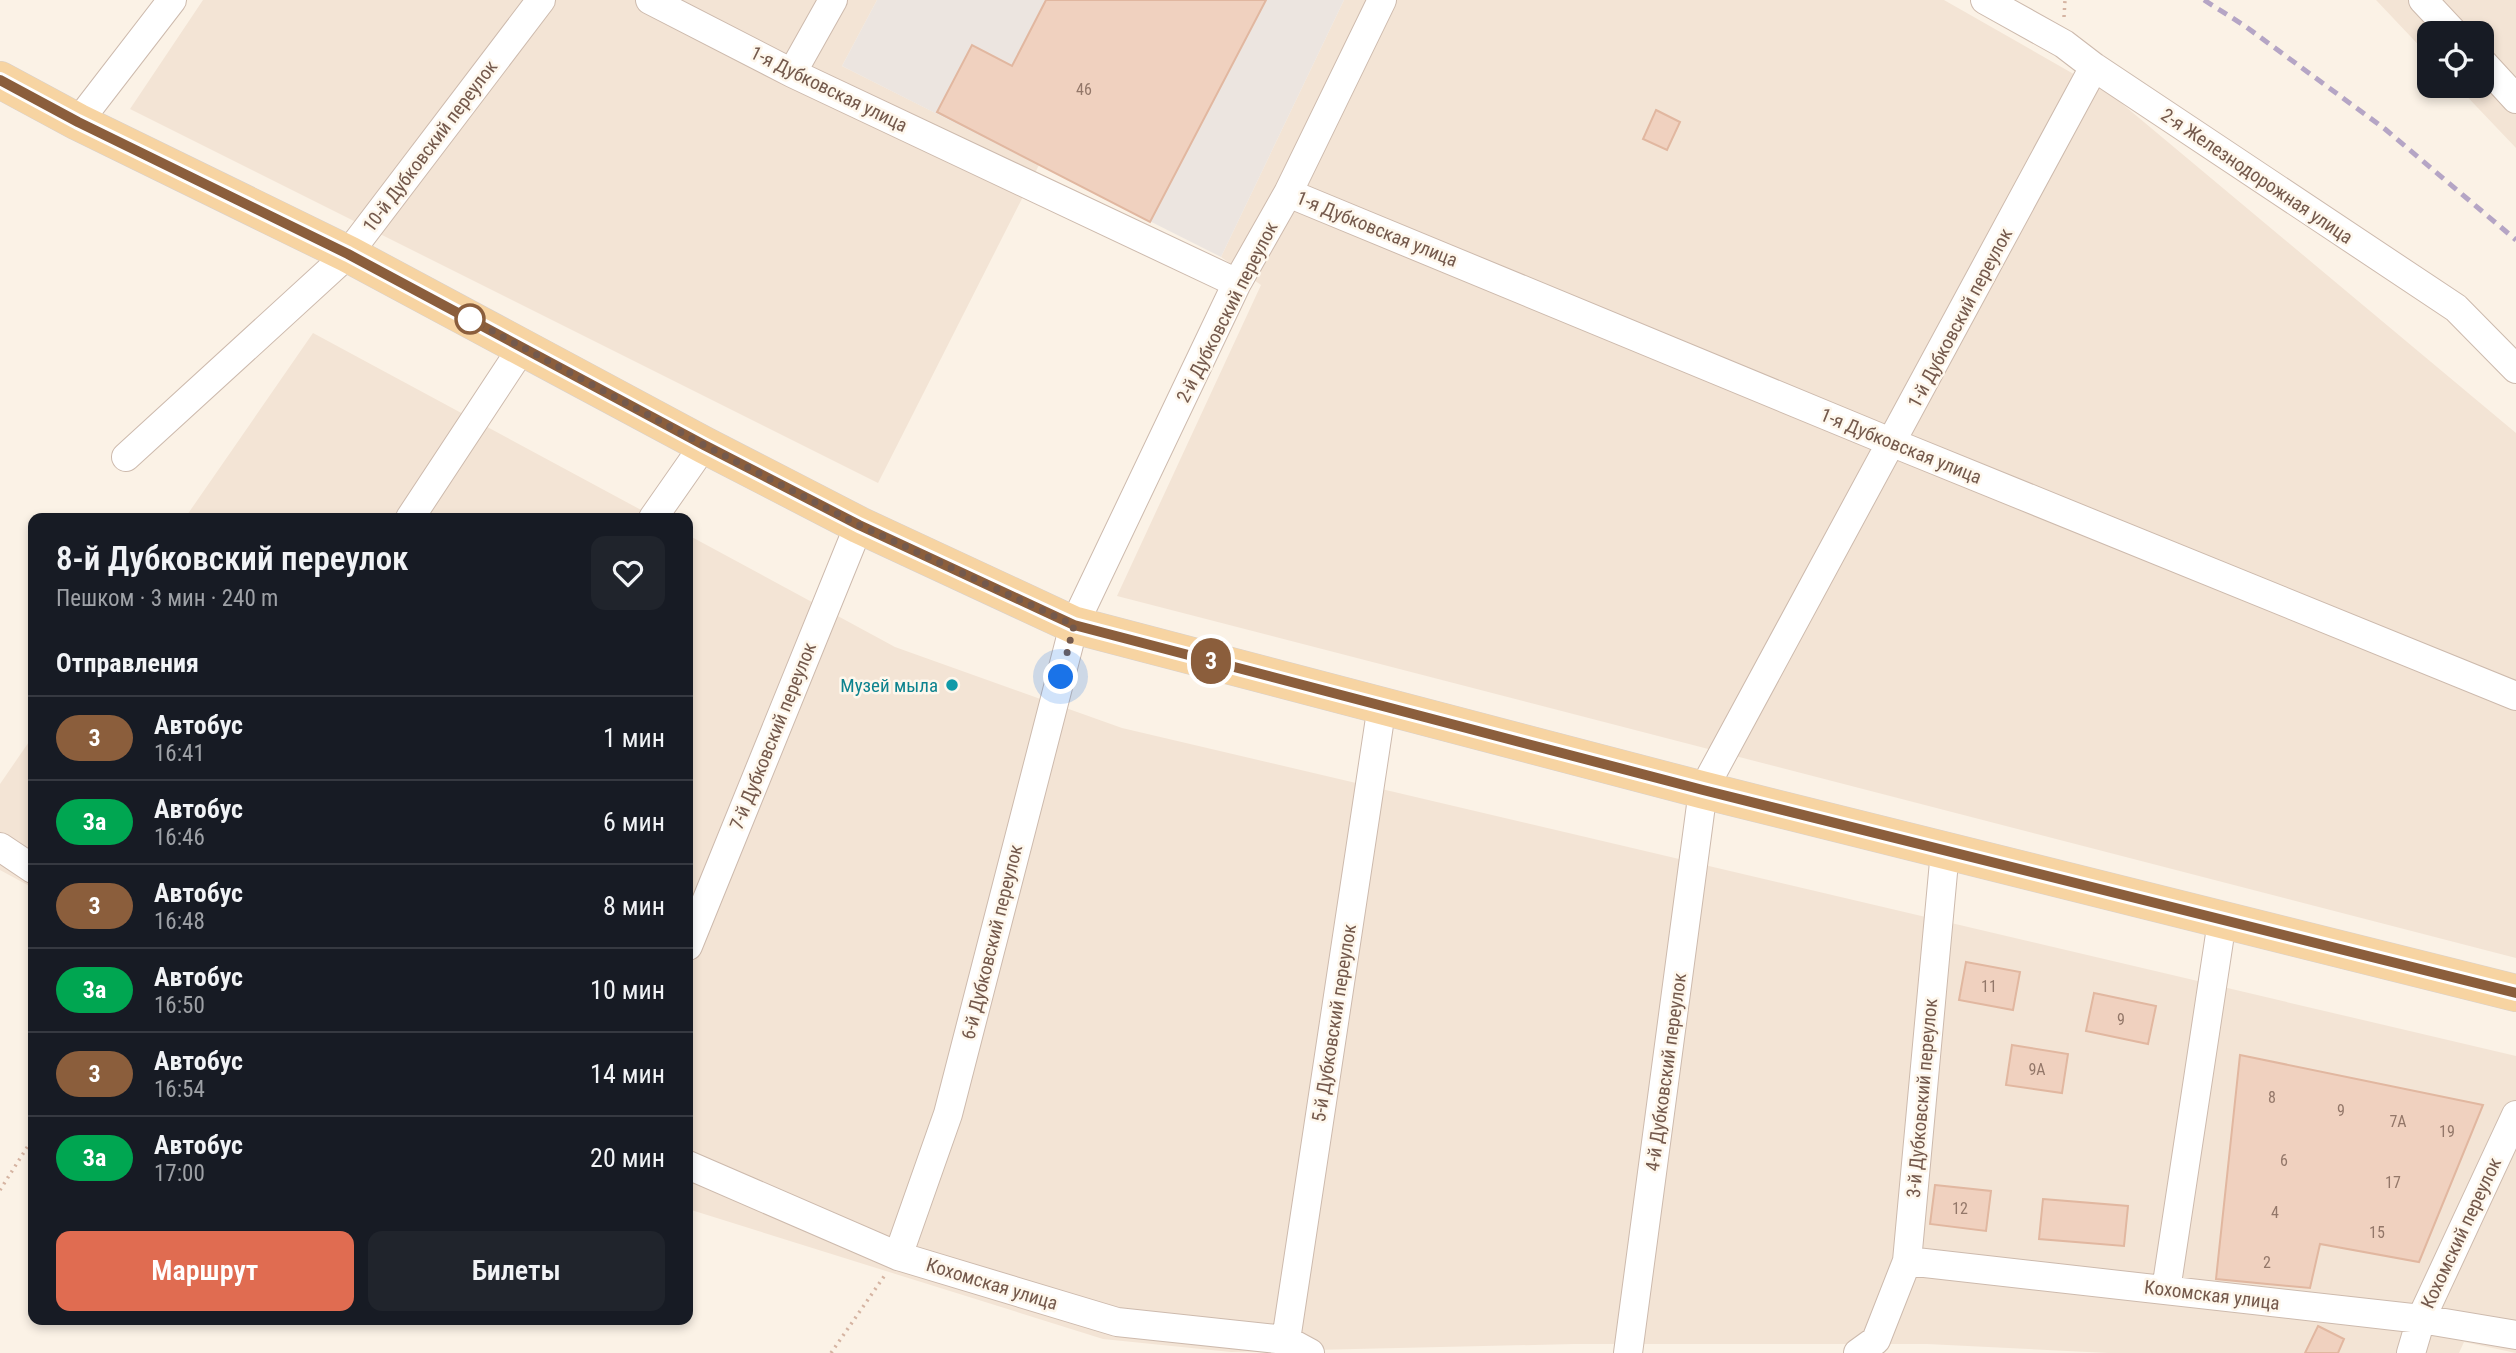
<!DOCTYPE html>
<html lang="ru">
<meta charset="utf-8">
<style>
body{margin:0;font-family:"Roboto Condensed",sans-serif;background:#20242c;color:#f1f3f6;height:100vh;display:flex;flex-direction:column;font-size:26px;white-space:nowrap}
*{box-sizing:border-box;margin:0}
p{font-size:23px;color:#9ea1a6}
.icon{flex:none;width:38px;height:38px;fill:none;stroke:currentColor;stroke-width:2;stroke-linecap:round;stroke-linejoin:round}
.map{position:relative;flex:1;overflow:hidden}
.side{position:absolute;left:28px;top:513px;width:665px;height:812px;display:flex;flex-direction:column;background:#171b24;border-radius:14px;box-shadow:0 4px 10px #0003}
.side>*{flex:none}
.badge{padding:0 14px;border-radius:23px;font-size:24px;line-height:46px}
.tools{position:absolute;left:2417px;top:21px;display:grid;gap:14px}
.tools a{display:grid;place-items:center;width:77px;height:77px;border-radius:14px;background:#171b24;box-shadow:0 4px 10px #0003;font-size:35px}
.you{position:absolute;width:35px;height:35px;margin:-18px;border:5px solid #fff;border-radius:50%;background:#1a73e8;box-shadow:0 0 0 10px #1a73e833}
.map>.badge{position:absolute;translate:-50% -50%;box-shadow:0 0 0 4px #fff}
h2{padding:0 28px;font-size:26px;line-height:63px}
.round{display:grid;place-items:center;flex:none;width:74px;height:74px;border-radius:14px;background:#20242c}
.head{display:flex;align-items:center;justify-content:space-between;height:119px;padding:0 28px}
h1{font-size:33px;font-weight:600;line-height:52px}
.action{display:flex;gap:14px;margin-top:auto;padding:14px 28px}
.action a{flex:1;height:80px;border-radius:14px;background:#e06c51;color:#fff;font-size:28px;font-weight:600;line-height:80px;text-align:center}
.action a+a{background:#20242c;color:#f1f3f6}
ul{padding:0;list-style:none}
li{display:flex;align-items:center;gap:21px;height:84px;padding:0 28px;border-top:2px solid #363941}
li div{flex:1}
li b{display:block;font-size:26px}
li em{font-style:normal}
li .badge{min-width:77px;font-weight:700;text-align:center}
.map>svg:first-child{display:block}
.residential{fill:#f3e4d5}
.industrial{fill:#ece5e0}
.building{fill:#f0d1bf;stroke:#e1b7a0;stroke-width:2}
.lines{fill:none;stroke-linecap:round;stroke-linejoin:round}
.minor-casing{stroke:#cdbaad;stroke-width:30}
.major-casing{stroke:#d8d1cd;stroke-width:38}
.path{stroke:#d5b4a2;stroke-width:3.5;stroke-dasharray:2 5;stroke-linecap:butt}
.minor{stroke:#fff;stroke-width:28}
.major{stroke:#f7d4a2;stroke-width:37}
.rail{stroke:#b5a5c5;stroke-width:5;stroke-dasharray:10 7;stroke-linecap:butt}
.line-casing{stroke:#fff;stroke-width:16}
.line{stroke:#8b5e3c;stroke-width:10}
.walk{stroke:#74594c;stroke-width:7;stroke-dasharray:0 12.6}
.stop-dot{fill:#fff;stroke:#8b5e3c;stroke-width:3.5}
.culture-dot{fill:#0f9aa8;stroke:#fef7ec;stroke-width:2.5}
.labels{text-anchor:middle;dominant-baseline:central;stroke-width:5;stroke-linejoin:round;paint-order:stroke}
.number-label{font-size:16px;fill:#937769}
.street-label{font-size:19px;fill:#74594c;stroke:#fef7ec}
.culture-label{font-size:19px;fill:#0d838f;stroke:#fef7ec;text-anchor:end}
</style>
<div class="map">
<svg width="2516" height="1353" viewBox="0 0 2516 1353">
<rect width="100%" height="100%" fill="#fbf2e6"/>
<path class="residential" d="M203,0H877L842,66L1039,165L878,483L130,109Z
M1344,0H1944L2114,97L2516,433V958L1117,596L1261,285L1221,257Z
M2376,0H2516V148L2457,86H2482V33H2429V56Z
M313,333L656,518H185Z
M688,535L895,647L1122,728L2516,1056V1353L2464,1342L2459,1353H2108L1927,1344H1574L1231,1352L1103,1339L688,1209Z
M33,736V888L0,870V784Z"/>
<path class="industrial" d="M877,0H1344L1221,257L842,66Z"/>
<path class="building" d="M1046,0H1266L1150,222L937,112L972,45L1012,66Z
M1656,110L1680,122L1667,150L1643,139Z
M1966,962L2020,972L2013,1010L1959,1000Z
M2094,993L2156,1006L2148,1044L2086,1031Z
M2012,1045L2068,1054L2062,1093L2006,1085Z
M2240,1055L2483,1105L2419,1262L2320,1244L2310,1288L2216,1279Z
M1935,1185L1991,1191L1986,1231L1930,1224Z
M2043,1199L2128,1206L2124,1246L2039,1239Z
M2318,1326L2344,1339L2338,1353H2305Z"/>
<g class="lines">
<g class="minor-casing">
<path id="minor" d="M650,0L792,73L1237,283
M1985,0L2064,44L2094,67L2456,308L2516,369
M2423,0L2454,33
M2482,62L2516,99
M792,73L833,0
M78,122L172,0
M1288,193L1893,443L2516,696
M126,457L348,254L541,0
M410,518L522,348
M653,518L704,445
M0,847L33,869
M688,946L859,525
M688,1165L898,1256L1117,1322L1286,1340L1310,1353
M898,1256L948,1114L1074,625L1237,283L1288,193L1382,0
M1907,1261L2421,1319L2516,1335
M2166,1290L2222,921
M1286,1340L1382,705
M1628,1353L1703,790L2094,67
M1858,1353L1876,1340L1907,1261L1945,851
M2411,1353L2421,1319L2516,1115"/>
</g>
<g class="major-casing">
<path id="major" d="M0,80L78,122L348,254L704,445L859,525L1074,625L1703,790L2516,993"/>
</g>
<path class="path" d="M2064,17L2065,0
M0,1190L33,1138
M831,1353L885,1275"/>
<use href="#minor" class="minor"/>
<use href="#major" class="major"/>
<path class="rail" d="M2204,0L2245,26L2385,129L2516,240"/>
</g>
<g class="lines">
<g class="line-casing">
<path id="line" d="M0,80L78,122L348,254L704,445L859,525L1074,625L1703,790L2516,993"/>
</g>
<use href="#line" class="line"/>
<path class="walk" d="M470,319L704,445L859,525L1074,625L1061,677"/>
</g>
<circle class="stop-dot" cx="470" cy="319" r="14"/>
<circle class="culture-dot" cx="952" cy="685" r="7"/>
<g class="labels">
<g class="number-label">
<text x="1084" y="89">46</text>
<text x="1989" y="986">11</text>
<text x="2121" y="1019">9</text>
<text x="2037" y="1069">9А</text>
<text x="2272" y="1097">8</text>
<text x="2341" y="1110">9</text>
<text x="2398" y="1121">7А</text>
<text x="2447" y="1131">19</text>
<text x="2284" y="1160">6</text>
<text x="2393" y="1182">17</text>
<text x="1960" y="1208">12</text>
<text x="2275" y="1212">4</text>
<text x="2377" y="1232">15</text>
<text x="2267" y="1262">2</text>
</g>
<g class="street-label">
<text transform="translate(829 89) rotate(26)">1-я Дубковская улица</text>
<text transform="translate(430 146) rotate(-53)">10-й Дубковский переулок</text>
<text transform="translate(2257 176) rotate(34)">2-я Железнодорожная улица</text>
<text transform="translate(1377 229) rotate(22)">1-я Дубковская улица</text>
<text transform="translate(1227 312) rotate(-63)">2-й Дубковский переулок</text>
<text transform="translate(1960 318) rotate(-62)">1-й Дубковский переулок</text>
<text transform="translate(1901 446) rotate(22)">1-я Дубковская улица</text>
<text transform="translate(773 736) rotate(-68)">7-й Дубковский переулок</text>
<text transform="translate(992 942) rotate(-76)">6-й Дубковский переулок</text>
<text transform="translate(1334 1023) rotate(-81)">5-й Дубковский переулок</text>
<text transform="translate(1666 1072) rotate(-82)">4-й Дубковский переулок</text>
<text transform="translate(1922 1098) rotate(-85)">3-й Дубковский переулок</text>
<text transform="translate(2461 1233) rotate(-65)">Кохомский переулок</text>
<text transform="translate(992 1284) rotate(17)">Кохомская улица</text>
<text transform="translate(2212 1295) rotate(7)">Кохомская улица</text>
</g>
<g class="culture-label">
<text x="938" y="685">Музей мыла</text>
</g>
</g>
</svg>
<div class="tools">
<a><svg class="icon" aria-label="locate" viewBox="0 0 24 24"><circle cx="12" cy="12" r="6"/><path d="M12 2v4M12 18v4M2 12h4M18 12h4"/></svg></a>
</div>
<div class="you" style="left:1061px;top:677px"></div>
<b class="badge" style="left:1211px;top:661px;background:#8b5e3c;color:#fff">3</b>
<section class="side">
<div class="head"><div><h1>8-й Дубковский переулок</h1><p>Пешком · 3 мин · 240 m</p></div><a class="round"><svg class="icon" aria-label="heart" viewBox="0 0 24 24"><path d="M12 20l-8-8c-3-5 5-10 8-4 3-6 11-1 8 4z"/></svg></a></div>
<h2>Отправления</h2>
<ul>
<li><span class="badge" style="background:#8b5e3c;color:#fff">3</span><div><b>Автобус</b><p>16:41</p></div><em>1 мин</em></li>
<li><span class="badge" style="background:#00a651;color:#fff">3а</span><div><b>Автобус</b><p>16:46</p></div><em>6 мин</em></li>
<li><span class="badge" style="background:#8b5e3c;color:#fff">3</span><div><b>Автобус</b><p>16:48</p></div><em>8 мин</em></li>
<li><span class="badge" style="background:#00a651;color:#fff">3а</span><div><b>Автобус</b><p>16:50</p></div><em>10 мин</em></li>
<li><span class="badge" style="background:#8b5e3c;color:#fff">3</span><div><b>Автобус</b><p>16:54</p></div><em>14 мин</em></li>
<li><span class="badge" style="background:#00a651;color:#fff">3а</span><div><b>Автобус</b><p>17:00</p></div><em>20 мин</em></li>
</ul>
<div class="action"><a>Маршрут</a><a>Билеты</a></div>
</section>
</div>
